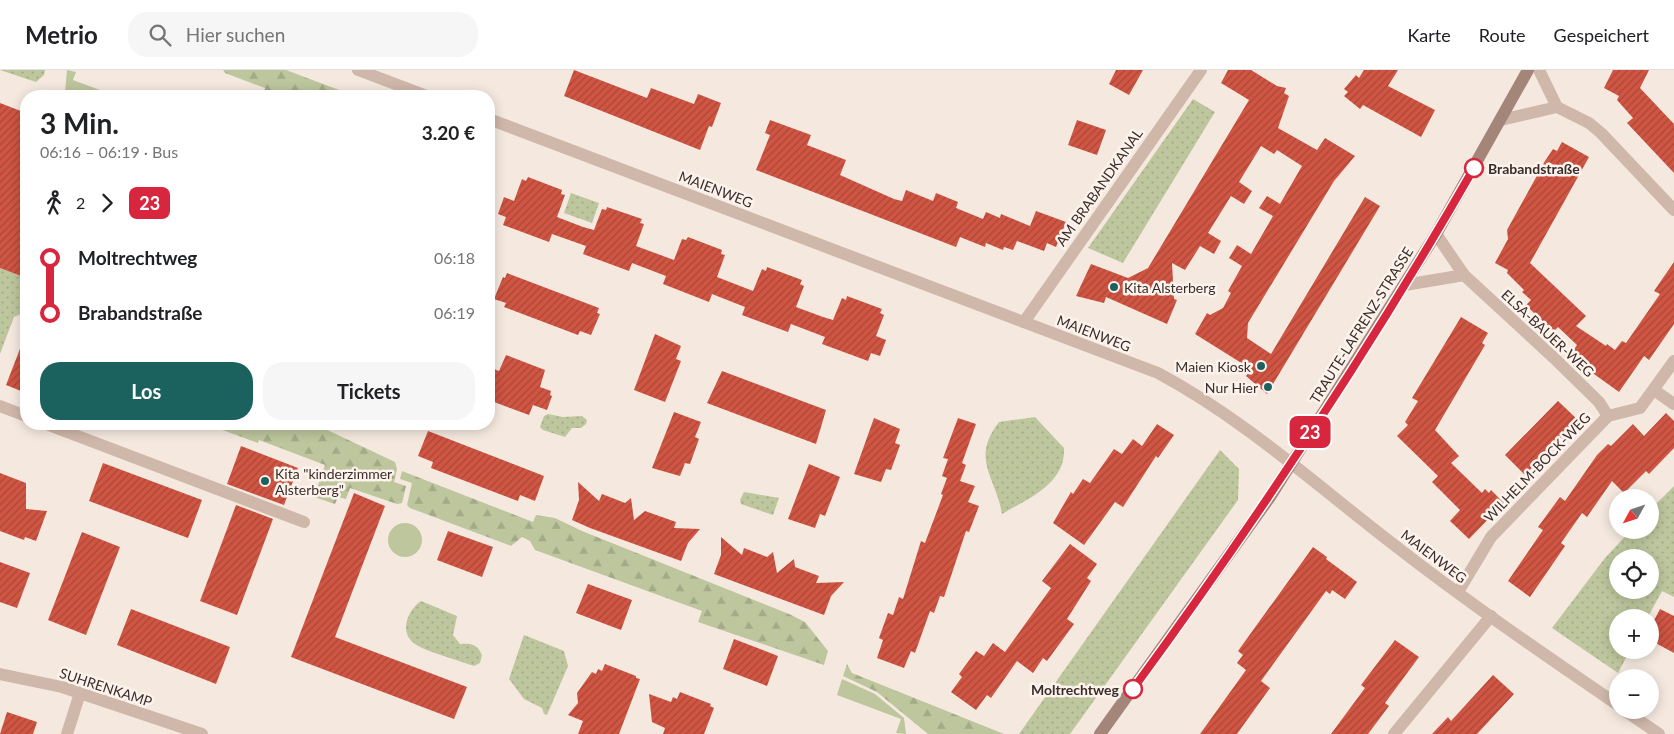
<!DOCTYPE html>
<html lang="de">
<meta charset="utf-8">
<style>
body{margin:0;font-family:Lato,sans-serif;background:#f6f6f6;color:#202124;height:100vh;display:flex;flex-direction:column;font-size:19px;white-space:nowrap}
*{box-sizing:border-box;margin:0}
p{font-size:16px;color:#757577}
.icon{flex:none;width:28px;height:28px;fill:none;stroke:currentColor;stroke-width:2;stroke-linecap:round;stroke-linejoin:round}
.map{position:relative;flex:1;overflow:hidden}
.sheet{position:absolute;left:20px;top:20px;width:475px;height:340px;display:flex;flex-direction:column;background:#fff;border-radius:20px;box-shadow:0 2px 12px #0003}
.sheet>*{flex:none}
.badge{padding:0 10px;border-radius:8px;font-size:18px;line-height:32px}
.needle{width:32px;rotate:230deg}
.fabs{position:absolute;left:1609px;top:419px;display:grid;gap:10px}
.fabs a{display:grid;place-items:center;width:50px;height:50px;border-radius:50%;background:#fff;box-shadow:0 2px 12px #0003;font-size:25px}
.map>.badge{position:absolute;translate:-50% -50%;box-shadow:0 0 0 2px #fff}
.legs{display:flex;align-items:center;gap:8px;height:55px;padding:0 20px;font-size:16px}
.legs p{margin-inline-start:auto}
.summary{display:flex;align-items:center;justify-content:space-between;height:85px;padding:0 20px}
h1{font-size:28px;font-weight:700;line-height:38px}
.primary-button{display:flex;gap:10px;margin-top:auto;padding:10px 20px}
.primary-button a{flex:1;height:58px;border-radius:20px;background:#1b625f;color:#fff;font-size:20px;font-weight:700;line-height:58px;text-align:center}
.primary-button a+a{background:#f6f6f6;color:#202124}
ul{padding:0 20px;list-style:none}
li{display:flex;align-items:center;gap:18px;height:55px;font-size:19px}
li i{display:grid;place-items:center;width:8px;height:100%;margin:0 6px;background:currentColor}
li i::after{content:'';width:12px;height:12px;margin:-6px;border:4px solid;border-radius:50%;background:#fff}
li p{margin-inline-start:auto}
li:first-child i{background:linear-gradient(#0000 50%,currentColor 0)}
li:last-child i{background:linear-gradient(currentColor 50%,#0000 0)}
header{display:flex;align-items:center;gap:30px;box-sizing:border-box;height:70px;padding:0 25px;background:#fff;border-bottom:1px solid #e0e0e0}
header strong{font-size:24px}
nav{display:flex;gap:28px;margin-inline-start:auto;font-size:18px}
.search{width:350px;height:45px;background:#f6f6f6;display:flex;align-items:center;gap:12px;box-sizing:border-box;padding:0 18px;border-radius:20px;color:#757577;font-size:19px}
.map>svg:first-child{display:block}
.grass{fill:#bdc69d}
.forest{fill:url(#forest-firs)}
.park{fill:url(#park-dots);fill-rule:evenodd}
.building{fill:url(#building-hatch)}
.lines{fill:none;stroke-linecap:round;stroke-linejoin:round}
.minor{stroke:#cfb7aa;stroke-width:12}
.tertiary{stroke:#cfb7aa;stroke-width:12}
.secondary{stroke:#a3857a;stroke-width:12}
.line-1-casing{stroke:#fff;stroke-width:11}
.line-1{stroke:#d7263d;stroke-width:8}
.stop-1-dot{fill:#fff;stroke:#d7263d;stroke-width:2.5}
.poi-dot{fill:#1b625f;stroke:#fcf3ed;stroke-width:2}
.labels{text-anchor:middle;dominant-baseline:central;stroke-width:5;stroke-linejoin:round;paint-order:stroke}
.stop-label{font-size:14px;font-weight:bold;fill:#3c2d2a;stroke:#fcf3ed;text-anchor:start}
.street-label{font-size:14px;fill:#3c2d2a;stroke:#fcf3ed}
.poi-label{font-size:14px;fill:#3c2d2a;stroke:#fcf3ed;text-anchor:start}
</style>
<header>
<strong>Metrio</strong>
<div class="search"><svg class="icon" aria-label="search" viewBox="0 0 24 24"><circle cx="10" cy="10" r="6"/><path d="M15 15l6 6"/></svg>Hier suchen</div>
<nav><a>Karte</a><a>Route</a><a>Gespeichert</a></nav>
</header>
<div class="map">
<svg width="1674" height="664" viewBox="0 0 1674 664">
<defs>
<pattern id="forest-firs" width="22" height="20" patternUnits="userSpaceOnUse" patternTransform="scale(1.25)"><rect width="22" height="20" fill="#bdc69d"/><path d="M5 1l3.5 6h-7zM16 11l3.5 6h-7z" fill="#a3aa87"/></pattern>
<pattern id="park-dots" width="8" height="8" patternUnits="userSpaceOnUse" patternTransform="scale(1.25)"><rect width="8" height="8" fill="#bdc69d"/><path d="M2 2h.1M6 6h.1" fill="none" stroke="#a3aa87" stroke-width="1.8" stroke-linecap="round"/></pattern>
<pattern id="building-hatch" width="6" height="6" patternUnits="userSpaceOnUse" patternTransform="scale(1.25)"><rect width="6" height="6" fill="#d05543"/><path d="M-1 1l2-2M0 6l6-6M5 7l2-2" fill="none" stroke="#aa4738"/></pattern>
</defs>
<rect width="100%" height="100%" fill="#f5e9df"/>
<path class="grass" d="M67,0L76,2L73,10L116,26H67L65,22Z
M388 470a17 17 0 1 1 34 0a17 17 0 1 1-34 0Z
M842,609L875,624L904,648L906,664L896,663L901,649L837,625Z"/>
<path class="forest" d="M223,0H286L355,26H267L264,22L265,18L225,3Z
M206,354H307L319,356L395,392L397,399L394,412L406,416L402,433L397,434L350,418L346,429L338,427L335,434L314,427L325,395L259,370L258,373Z
M402,401L533,452L536,445L555,448L582,461L789,544L805,552L828,581L824,595L698,552L702,541L535,480L530,471L522,467L511,476L410,438L407,435L412,413L400,409Z
M847,594L852,603L1004,664H928L877,622L843,606Z"/>
<path class="park" d="M0,0H45L44,5L36,12Z
M1193,29L1215,42L1123,193L1088,178Z
M571,123L599,133L592,153L564,143Z
M0,198L25,208L23,212L26,214V242L14,247L0,284Z
M548,344L563,347L582,346L587,350L586,354L581,358H572L565,367L543,360L540,357L544,346Z
M1035,347L1064,378C1066,414 1027,429 1002,444C996,407 970,389 999,352Z
M1220,380L1239,399L1238,430L1070,664H1019Z
M1674,416V527L1662,521L1648,547L1618,548V580H1630L1618,603L1552,558L1605,488L1631,460H1650V440ZM1618,488H1650V520H1618Z
M744,422L779,428L773,445L741,434L740,430Z
M421,531L457,546L453,565L460,574C471,573 477,574 482,585L480,593L474,596C461,591 424,581 415,574C398,562 408,540 421,531Z
M524,565L564,581L568,596L547,645L544,644L542,638L524,629L509,609Z"/>
<path class="building" d="M574,0L647,28L651,18L694,34L698,24L721,33L712,57L709,56L700,80L564,26Z
M1116,0H1143L1129,25L1109,14Z
M1228,0H1251L1277,16L1286,18L1284,23L1289,26L1278,58L1317,80L1325,68L1355,86L1334,111L1248,253L1247,268L1271,284L1365,127L1380,136L1267,324L1246,306L1251,299L1195,264L1207,243L1210,245L1223,238L1231,223L1228,221L1242,196L1229,188L1237,175L1251,184L1273,146L1259,138L1267,126L1280,134L1302,96L1277,80L1274,84L1261,76L1239,112L1252,121L1244,134L1231,126L1208,163L1221,171L1214,184L1200,176L1185,200L1172,193L1174,229L1177,230L1167,254L1106,227L1104,233L1076,226L1091,194L1128,208L1148,198L1249,30L1221,13Z
M1364,0H1398L1388,16L1435,40L1421,67L1363,35L1360,39L1344,26L1348,22L1344,19L1356,5L1359,8Z
M1613,0H1649L1640,18L1674,54V103L1627,53L1633,48L1617,30L1619,26L1604,18Z
M0,33L26,43V208L0,198Z
M770,50L811,65L807,75L846,90L840,105L894,129L902,131L906,120L933,131L936,123L958,132L956,138L983,149L986,142L1000,148L1001,144L1030,156L1036,141L1066,152L1056,177L1047,173L1044,181L1017,171L1013,180L1004,177L1003,180L986,173L985,177L960,167L956,177L756,100L770,65L765,63Z
M1077,50L1106,60L1097,85L1068,75Z
M1562,72L1589,87L1530,193L1586,246L1576,256L1606,276L1607,274L1615,280L1622,271L1626,273L1660,224L1654,221L1674,192V254L1649,290L1644,286L1619,322L1594,304L1586,305L1572,295L1576,290L1570,286L1577,275L1558,257L1554,261L1539,248L1526,235L1531,230L1522,222L1524,220L1507,203L1508,200L1495,193L1508,169L1507,160L1545,91L1553,79L1557,81Z
M528,107L562,120L561,124L565,125L557,147L583,157L594,160L602,139L606,140L607,137L642,149L640,153L644,154L636,176L674,190L682,169L686,170L688,167L722,180L721,184L725,185L717,207L753,221L762,199L766,201L767,197L802,210L800,214L804,216L796,237L823,247L833,250L842,228L846,230L847,226L882,239L880,243L884,245L876,266L886,270L880,286L871,283L868,291L822,274L825,267L791,254L788,262L742,245L745,237L712,224L709,232L663,214L666,206L632,193L629,201L583,184L586,176L552,164L549,172L503,155L506,147L498,144L504,127L514,131L522,109L526,111Z
M507,203L599,238L597,243L600,244L591,265L580,261L578,265L504,237L506,233L494,229L503,207L505,208Z
M1461,247L1488,263L1482,273L1485,275L1435,360L1459,386L1451,393L1482,423L1485,419L1489,423L1491,420L1504,433L1469,469L1450,451L1460,440L1432,412L1438,406L1397,366L1408,355L1405,352L1418,331L1412,328Z
M655,264L681,276L676,289L681,291L665,332L634,320Z
M25,266H26V323L6,315Z
M506,285L545,300L540,317L551,321L550,325L552,326L547,340L533,335L529,345L489,330V297L499,301Z
M722,301L826,340L816,374L707,333Z
M1558,331L1578,350L1525,405L1505,385Z
M674,342L701,352L695,367L699,369L690,394L685,393L680,406L652,398Z
M1666,343L1674,351V378L1649,404L1646,401L1624,423L1612,411L1587,447L1582,443L1561,473L1565,476L1530,527L1508,511L1543,460L1538,457L1560,427L1565,431L1597,385L1608,374L1611,376L1633,354L1644,366Z
M874,348L900,359L895,373L900,375L891,400L886,399L881,412L854,404Z
M958,348L976,354L962,393L966,395L960,411L975,416L968,432L979,436L969,462L966,461L944,527L940,526L934,543L930,541L915,583L911,581L904,598L877,588L883,570L879,568L888,543L893,545L899,527L903,529L921,471L925,473L943,425L941,424L947,408L942,406L948,389L943,388Z
M1157,354L1174,365L1158,388L1156,386L1123,437L1115,432L1084,475L1053,453L1071,422L1073,424L1083,409L1090,413L1114,379L1122,384L1133,369L1142,376Z
M428,361L544,406L535,431L520,425L518,431L431,398L433,392L418,386Z
M241,376L298,398L284,435L227,414Z
M103,393L202,430L188,468L89,431Z
M809,394L840,407L825,446L820,444L815,458L788,449Z
M0,403L26,413V439L47,441L36,471L25,467L24,470L0,461Z
M578,412L599,431L602,424L625,433L631,428L634,450L645,441L676,452L674,458L700,459L688,473L681,491L590,458L572,450L579,430Z
M354,423L385,436L335,567L467,617L454,649L291,587Z
M236,435L273,449L237,545L200,531Z
M448,461L493,477L482,507L437,490Z
M82,462L120,477L86,565L48,550Z
M721,467L742,485L744,478L767,487L773,482L777,503L794,489L795,497L819,506L816,513L844,512L831,526L824,545L714,504L721,485Z
M1070,474L1097,494L1087,508L1091,511L1067,549L1074,554L1047,591L1043,588L1033,603L1017,591L991,628L987,625L976,640L951,622L962,607L959,604L976,581L984,586L993,573L1005,582L1051,518L1042,511Z
M1313,477L1327,487L1326,489L1357,512L1345,529L1332,520L1330,524L1326,521L1261,611L1270,618L1237,664H1200L1246,600L1237,593L1243,585L1238,581Z
M0,492L30,503L17,538L0,532Z
M588,514L632,530L621,560L576,543Z
M131,539L230,577L216,614L117,575Z
M1660,539L1674,546V583L1650,570V558Z
M734,569L778,586L767,616L723,599Z
M1395,570L1419,587L1385,633L1389,636L1368,664H1331L1365,618L1361,615Z
M605,594L636,606V608L640,609L619,664H578L583,651L568,645L578,633L577,623L592,602L596,604L598,599L602,601Z
M1493,605L1514,624L1477,664H1432L1448,647L1451,651Z
M680,622L711,634L710,636L714,638L704,664H663L665,658L652,652L649,624L671,632L673,627L677,629Z
M7,642L37,652L33,664H0Z"/>
<g class="lines">
<path class="minor" d="M1539,0L1557,37L1589,53L1601,63L1674,140
M1501,50L1557,37
M1436,164L1464,205L1554,288L1599,332L1608,346
M1405,215L1464,205
M1024,252L1201,0
M1654,320L1674,334
M0,336L26,346
M46,354L304,452
M1458,522L1491,467L1608,346L1640,338L1674,291
M0,604L62,617L202,664
M67,664L80,623
M1394,664L1491,546"/>
<path class="tertiary" d="M358,0L427,26
M489,49L1158,303C1244,349 1316,415 1393,474C1466,531 1542,583 1618,635
M1624,640L1659,664"/>
<path class="secondary" d="M1100,664L1270,427L1436,164L1528,0"/>
</g>
<g class="lines">
<g class="line-1-casing">
<path id="line-1" d="M1133,619C1256,451 1371,278 1474,98"/>
</g>
<use href="#line-1" class="line-1"/>
</g>
<g class="stop-1-dot">
<circle cx="1474" cy="98" r="9"/>
<circle cx="1133" cy="619" r="9"/>
</g>
<g class="poi-dot">
<circle cx="1114" cy="217" r="5"/>
<circle cx="1261" cy="296" r="5"/>
<circle cx="1268" cy="317" r="5"/>
<circle cx="265" cy="411" r="5"/>
</g>
<g class="labels">
<g class="stop-label">
<text x="1488" y="98">Brabandstraße</text>
<text x="1119" y="619" text-anchor="end">Moltrechtweg</text>
</g>
<g class="street-label">
<text transform="translate(1099 117) rotate(-55)">AM BRABANDKANAL</text>
<text transform="translate(716 119) rotate(21)">MAIENWEG</text>
<text transform="translate(1361 255) rotate(-58)">TRAUTE-LAFRENZ-STRASSE</text>
<text transform="translate(1094 263) rotate(21)">MAIENWEG</text>
<text transform="translate(1548 263) rotate(43)">ELSA-BAUER-WEG</text>
<text transform="translate(1537 397) rotate(-46)">WILHELM-BOCK-WEG</text>
<text transform="translate(1434 486) rotate(37)">MAIENWEG</text>
<text transform="translate(106 617) rotate(18)">SUHRENKAMP</text>
</g>
<g class="poi-label">
<text x="1124" y="217">Kita Alsterberg</text>
<text x="1251" y="296" text-anchor="end">Maien Kiosk</text>
<text x="1258" y="317" text-anchor="end">Nur Hier</text>
<text x="275" y="403">Kita "kinderzimmer<tspan x="275" dy="16">Alsterberg"</tspan></text>
</g>
</g>
</svg>
<div class="fabs">
<a><svg class="needle" viewBox="-14 -14 28 28"><path d="M0-13l5 13h-10z" fill="#e53935"/><path d="M0 13l5-13h-10z" fill="#757577"/></svg></a>
<a><svg class="icon" aria-label="locate" viewBox="0 0 24 24"><circle cx="12" cy="12" r="6"/><path d="M12 2v4M12 18v4M2 12h4M18 12h4"/></svg></a>
<a>+</a>
<a>−</a>
</div>
<b class="badge" style="left:1310px;top:362px;background:#d7263d;color:#fff">23</b>
<section class="sheet">
<div class="summary"><div><h1>3 Min.</h1><p>06:16 – 06:19 · Bus</p></div><b>3.20 €</b></div>
<div class="legs"><svg class="icon" aria-label="walk" viewBox="0 0 24 24"><circle cx="13" cy="4" r="2"/><path d="M13 8l-2 6 4 7M11 14l-3 7M7 12l3-4h3l4 4"/></svg>2<svg class="icon" aria-label="forward" viewBox="0 0 24 24"><path d="M9 5l7 7-7 7"/></svg><b class="badge" style="background:#d7263d;color:#fff">23</b></div>
<ul>
<li><i style="color:#d7263d"></i><b>Moltrechtweg</b><p>06:18</p></li>
<li><i style="color:#d7263d"></i><b>Brabandstraße</b><p>06:19</p></li>
</ul>
<div class="primary-button"><a>Los</a><a>Tickets</a></div>
</section>
</div>
